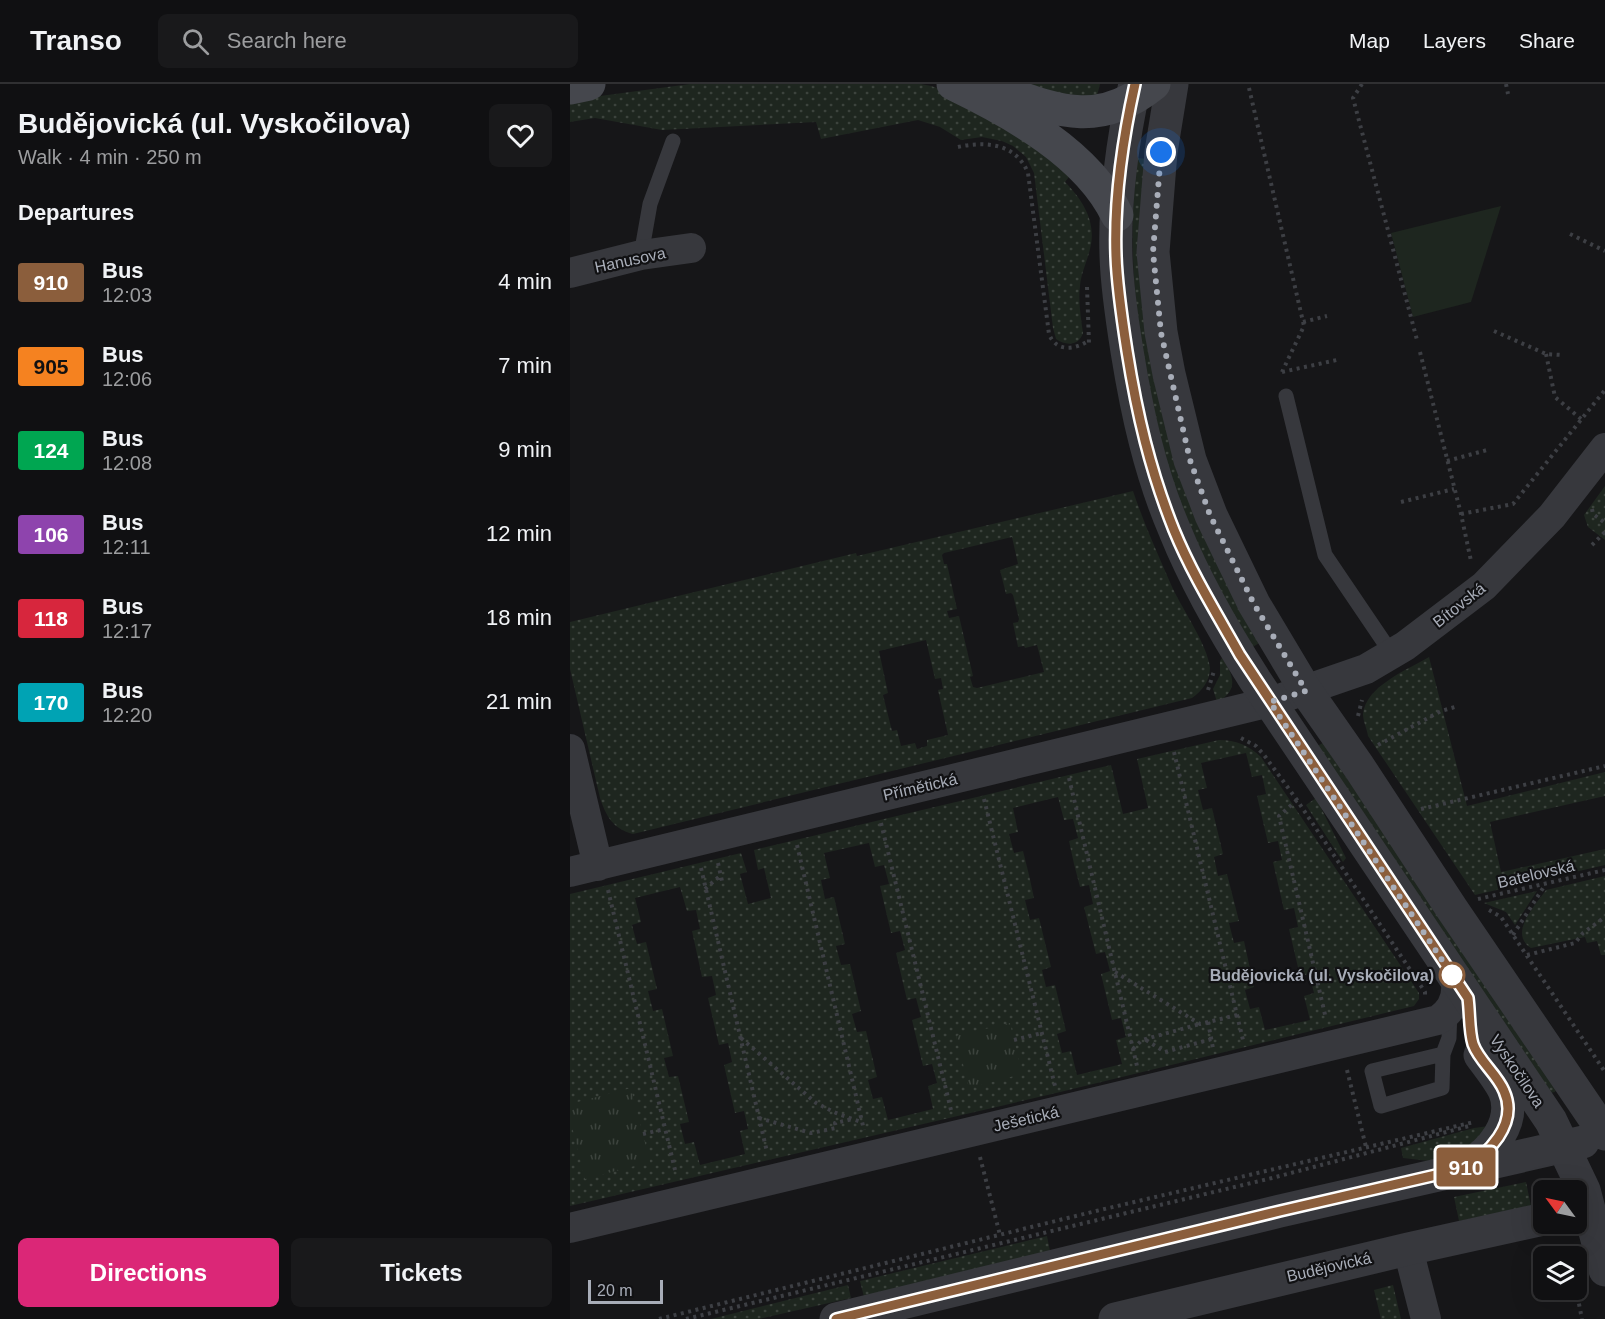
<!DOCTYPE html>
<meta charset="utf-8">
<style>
body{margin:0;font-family:Arial,sans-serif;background:#19191b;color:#f1f3f6;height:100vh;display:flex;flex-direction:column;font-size:22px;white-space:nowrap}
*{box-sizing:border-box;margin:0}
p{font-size:20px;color:#9c9d9f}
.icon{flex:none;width:33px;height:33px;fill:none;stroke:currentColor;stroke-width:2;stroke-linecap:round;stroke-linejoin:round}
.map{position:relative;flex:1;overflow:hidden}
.details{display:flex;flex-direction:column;background:#101012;width:570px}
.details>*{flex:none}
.badge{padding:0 12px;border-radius:4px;font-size:21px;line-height:39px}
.needle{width:39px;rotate:303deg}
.controls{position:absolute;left:963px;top:1096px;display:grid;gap:12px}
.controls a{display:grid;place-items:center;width:54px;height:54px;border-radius:9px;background:#101012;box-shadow:0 6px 24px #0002,0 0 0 2px #303032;font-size:30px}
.scale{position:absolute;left:18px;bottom:15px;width:75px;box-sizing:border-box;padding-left:6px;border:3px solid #a8adb8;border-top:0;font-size:16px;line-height:21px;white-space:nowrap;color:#a8adb8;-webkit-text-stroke:4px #111113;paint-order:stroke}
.you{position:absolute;width:30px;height:30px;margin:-15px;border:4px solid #fff;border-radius:50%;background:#1a73e8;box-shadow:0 0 0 9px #1a73e833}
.map>.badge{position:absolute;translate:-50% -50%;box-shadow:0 0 0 3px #fff}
h2{padding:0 18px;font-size:22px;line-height:54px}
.round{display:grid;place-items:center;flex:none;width:63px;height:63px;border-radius:9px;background:#19191b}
.headline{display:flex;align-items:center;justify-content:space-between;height:102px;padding:0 18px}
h1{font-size:28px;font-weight:700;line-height:45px}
.primary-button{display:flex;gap:12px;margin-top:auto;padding:12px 18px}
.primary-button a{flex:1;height:69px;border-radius:9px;background:#db2777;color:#fff;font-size:24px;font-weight:700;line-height:69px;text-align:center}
.primary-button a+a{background:#19191b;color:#f1f3f6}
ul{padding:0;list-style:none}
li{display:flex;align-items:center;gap:18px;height:84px;padding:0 18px}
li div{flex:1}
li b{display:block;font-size:22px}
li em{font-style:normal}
li .badge{min-width:66px;font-weight:700;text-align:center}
header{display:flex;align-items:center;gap:36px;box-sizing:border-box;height:84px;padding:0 30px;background:#101012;border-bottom:2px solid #303032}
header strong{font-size:28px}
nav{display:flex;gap:33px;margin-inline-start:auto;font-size:21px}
.search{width:420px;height:54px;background:#19191b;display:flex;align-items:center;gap:15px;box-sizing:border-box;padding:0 21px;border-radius:9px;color:#9c9d9f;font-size:22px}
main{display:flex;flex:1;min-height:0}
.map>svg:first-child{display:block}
.grass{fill:url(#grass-dots);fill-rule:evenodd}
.park{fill:url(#park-tufts)}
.garden{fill:#1e261f}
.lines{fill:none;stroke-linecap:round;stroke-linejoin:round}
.path{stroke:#3d3f44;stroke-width:4;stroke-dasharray:3 4.5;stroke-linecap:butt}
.service{stroke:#37383d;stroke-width:15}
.minor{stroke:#37383d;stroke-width:30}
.tertiary{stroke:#37383d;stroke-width:33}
.secondary{stroke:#45474d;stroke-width:33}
.line-casing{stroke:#fff;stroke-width:14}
.line{stroke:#8b5e3c;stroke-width:9}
.walk{stroke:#a8adb8;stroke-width:6;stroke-dasharray:0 10.8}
.stop-dot{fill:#fff;stroke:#8b5e3c;stroke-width:3}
.labels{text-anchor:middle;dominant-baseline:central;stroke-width:4.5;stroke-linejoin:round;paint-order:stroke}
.street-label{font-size:16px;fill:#a8adb8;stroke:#111113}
.stop-label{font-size:16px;font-weight:bold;fill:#a8adb8;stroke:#111113;text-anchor:end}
</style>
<header>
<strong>Transo</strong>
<div class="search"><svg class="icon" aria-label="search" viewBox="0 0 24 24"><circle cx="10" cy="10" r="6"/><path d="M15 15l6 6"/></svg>Search here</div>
<nav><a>Map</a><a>Layers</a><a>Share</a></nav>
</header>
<main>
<section class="details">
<div class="headline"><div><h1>Budějovická (ul. Vyskočilova)</h1><p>Walk · 4 min · 250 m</p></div><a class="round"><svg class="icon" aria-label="heart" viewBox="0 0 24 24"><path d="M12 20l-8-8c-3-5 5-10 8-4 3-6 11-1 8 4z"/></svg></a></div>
<h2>Departures</h2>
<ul>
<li><span class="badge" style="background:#8b5e3c;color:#fff">910</span><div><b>Bus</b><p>12:03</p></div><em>4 min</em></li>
<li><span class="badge" style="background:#f58220;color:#111">905</span><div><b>Bus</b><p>12:06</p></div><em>7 min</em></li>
<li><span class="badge" style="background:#00a651;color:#fff">124</span><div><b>Bus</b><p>12:08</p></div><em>9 min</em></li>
<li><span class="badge" style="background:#8e44ad;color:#fff">106</span><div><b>Bus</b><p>12:11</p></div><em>12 min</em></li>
<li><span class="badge" style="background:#d7263d;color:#fff">118</span><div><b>Bus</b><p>12:17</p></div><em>18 min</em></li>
<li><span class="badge" style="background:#00a3b4;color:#fff">170</span><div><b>Bus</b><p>12:20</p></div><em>21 min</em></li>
</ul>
<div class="primary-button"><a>Directions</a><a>Tickets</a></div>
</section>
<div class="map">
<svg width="1035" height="1235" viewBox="0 0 1035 1235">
<defs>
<pattern id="grass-dots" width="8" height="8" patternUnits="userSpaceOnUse" patternTransform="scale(1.5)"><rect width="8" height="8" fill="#1e261f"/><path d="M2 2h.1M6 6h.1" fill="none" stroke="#3c433d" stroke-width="1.8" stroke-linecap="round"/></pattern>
<pattern id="park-tufts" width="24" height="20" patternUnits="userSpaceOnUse" patternTransform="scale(1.5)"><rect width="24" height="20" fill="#1e261f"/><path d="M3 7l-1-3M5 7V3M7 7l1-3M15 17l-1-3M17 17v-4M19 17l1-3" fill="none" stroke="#3c433d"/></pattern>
</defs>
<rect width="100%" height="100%" fill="#161618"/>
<path class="grass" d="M120,0H351L361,2L391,12L502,89L495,98C513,116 527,139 520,165C517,178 511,189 510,202C508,217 511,234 513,249C509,262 496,262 486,255L483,244L464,89L456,73L443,62L432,57L412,53L391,56L370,43L348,36L251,55L246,38L92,46L25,34L0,38V16Z
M450,0H530L527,12L507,13Z
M567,74L578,75L573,160L691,558L681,564C662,529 642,495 626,459C576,346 552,196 567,74Z
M1035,402V456L1018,443L1014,431Z
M563,407C574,440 589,473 603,505C613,526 638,562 640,584C640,597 632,607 622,614L63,750C43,745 36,732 30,714L0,585V538L286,469L287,472ZM442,453L448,480L430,486L436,510L441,509L443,511L449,535L448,538L443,539L448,563L454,562L455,564L467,561L474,588L407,604L403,603L400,593L403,592L389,532L379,534L377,527L387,525L377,480H374L372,471L374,469ZM356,556L365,595L371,594L373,605L368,606L378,651L357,656V662L347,665L345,659L331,662L327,646L322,647L313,611L318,609L309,567Z
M859,573L897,722L1035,688V712L920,738L931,788L1035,765V781L905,811L798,652C797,645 793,637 793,630C796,602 837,586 859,573Z
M652,574C664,591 669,607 647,618L643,605L650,591V577Z
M649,656C666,656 678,661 691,673L849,909V915L844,922L482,1010L0,1122V810L171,769L177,788L170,790L178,820L201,814L194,784L188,786L184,766L541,681L553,730L578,724L567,675ZM676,669L682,693L692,691L696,710L687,712L698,759L708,757L712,776L703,778L714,826L724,824L728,843L719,845L730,892L739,890L744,909L734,912L740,936L695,946L689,923L680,925L675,906L684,903L674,857L664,859L659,839L669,837L657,790L648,792L644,773L653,770L642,724L633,726L628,706L637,704L631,679ZM488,713L494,736L503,735L508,754L499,757L504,780L459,791L453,767L444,769L439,750L448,748L443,724ZM299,759L305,783L314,781L319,800L310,802L321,849L330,847L335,866L326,869L337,916L346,914L351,933L342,936L353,982L362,980L367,999L358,1002L363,1025L318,1036L312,1013L303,1015L298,996L307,993L296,947L287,948L282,930L291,927L280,880L271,881L266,862L275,860L264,813L255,815L251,796L260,794L254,769ZM504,780L510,803L519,801L523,820L514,823L526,870L535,868L540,887L531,890L542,936L551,934L556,953L546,956L552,980L507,991L501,967L492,969L487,950L496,947L485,901L476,903L472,886L481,883L469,834L460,836L455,816L464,814L459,791ZM110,803L117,827L126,826L130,845L122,847L132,893L142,892L146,911L138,914L149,961L158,959L162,978L154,981L165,1029L174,1027L178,1045L170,1047L175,1070L130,1081L124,1058L115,1060L110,1040L119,1038L108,992L99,993L94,974L103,972L92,925L83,927L78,907L87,905L76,858L67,860L62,841L71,838L65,814Z
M753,659L987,1004L985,1008L980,1009L747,662Z
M746,714L776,774L773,778L736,721Z
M1035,792V871H1031L1027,857L1017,859L1015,853L961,864C938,849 965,822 976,806Z
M967,807L945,841L936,828L914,819Z
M919,1042L900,1067L859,1077L833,1074L831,1064L904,1044Z
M956,1098L961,1122L889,1137L884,1113Z
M477,1152L480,1167L294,1213L290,1197Z
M278,1201L281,1214L189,1235H141Z
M823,1201L831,1235H811L804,1206Z"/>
<path class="park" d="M440,939L452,990L399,1004L386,952Z
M61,1004L80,1078L15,1095L0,1035V1020Z"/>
<path class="garden" d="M931,122L901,218L843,233L821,149Z"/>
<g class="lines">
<path class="path" d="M792,0L783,14L847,256
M936,0L938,10
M679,4L734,242L712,288
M388,63C415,57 446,59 458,89L479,250C486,268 504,266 518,257
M1000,150L1035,167
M517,203L519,259
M733,238L757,232
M924,247L976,270L992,271
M850,268L891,430L901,477
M976,270L985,313L1011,335
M712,288L767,276
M877,377L917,366
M831,418L884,405
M1022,425L1023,430L1035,439
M891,430L943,420L1035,306
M1022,461L1035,448
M638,606L644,587
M788,632L792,616
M671,654L686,662L694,671L727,716L855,908V912
M808,661L871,627L885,623
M604,668L673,956
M499,694L567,982
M414,715L485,1002
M727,716L709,732L756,935
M851,725L1035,682
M311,739L381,1026
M227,761L294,1046
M148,779L152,797
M131,784L197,1068
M135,805L151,791
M38,806L106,1090
M908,815L1035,786
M919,826L931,833L943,851L1035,988
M943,851L975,801
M957,871L1005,859L1013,849L1035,833
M545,888L630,940L667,931
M638,938L643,964
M171,954L246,1019L266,1029L291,1038
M444,956L472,949
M576,956L595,968L642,955
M563,965L572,956L630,940
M777,986L796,1063
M189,1034L241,1049L266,1044L265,1039L283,1035
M73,1050L95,1045
M410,1073L430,1151
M982,1162L998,1173
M1006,1205L1012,1235
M89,1235L526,1127L904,1038
M116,1235L702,1094L899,1042"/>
<path class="service" d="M71,171L80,120L103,57
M716,312L755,471L822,570
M873,970L872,1004L811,1022L802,987L873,970L879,954L880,925"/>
<path class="minor" d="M0,189L71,171L121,164
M0,665L28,782
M0,788L700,618L796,585L835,562L914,502L982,432L1035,364
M0,1144L868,936C882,927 888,914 886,897
M838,1165L856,1235"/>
<path class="tertiary" d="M565,0C553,53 544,118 546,172C547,204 552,236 557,267C567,329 580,389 605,447C626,499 655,549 685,596L981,1037L1014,1106L1035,1186
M602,0L591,68L583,168L591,248L599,290L620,376L641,431L684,520L736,607L789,683L882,825L1035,1050
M895,1083C920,1070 948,1038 934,1006C928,994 918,982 910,971
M266,1235L710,1127L1013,1058
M545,1235L838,1165L974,1135"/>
<path class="secondary" d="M383,0C443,29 518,70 547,131
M420,3C483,25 526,47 584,0
M0,4L19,0"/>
</g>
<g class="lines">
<g class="line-casing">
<path id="line" d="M266,1235L710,1127L892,1085C918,1071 949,1040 934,1007C927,990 909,977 903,960C899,947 900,929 898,914L670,571C647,530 622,490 604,446C580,386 567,330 557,267C552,235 547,203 546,172C544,116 553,54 565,0"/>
</g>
<use href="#line" class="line"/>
<path class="walk" d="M591,68L583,168L591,249L620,376L640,431L684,520L736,607L700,618L886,897L882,891"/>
</g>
<circle class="stop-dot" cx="882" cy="891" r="12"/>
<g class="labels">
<g class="street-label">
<text transform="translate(60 176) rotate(-12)">Hanusova</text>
<text transform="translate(889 521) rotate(-38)">Bítovská</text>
<text transform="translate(350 703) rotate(-13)">Přímětická</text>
<text transform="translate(966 790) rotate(-13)">Batelovská</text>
<text transform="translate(947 987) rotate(56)">Vyskočilova</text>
<text transform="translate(456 1035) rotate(-13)">Ješetická</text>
<text transform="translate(759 1183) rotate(-13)">Budějovická</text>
</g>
<g class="stop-label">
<text x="864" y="891">Budějovická (ul. Vyskočilova)</text>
</g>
</g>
</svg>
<div class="controls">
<a><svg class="needle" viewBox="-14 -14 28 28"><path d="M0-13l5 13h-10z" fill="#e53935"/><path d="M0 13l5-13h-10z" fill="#9c9d9f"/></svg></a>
<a><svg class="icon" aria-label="layers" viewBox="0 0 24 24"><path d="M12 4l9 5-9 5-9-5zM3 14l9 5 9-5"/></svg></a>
</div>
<div class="scale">20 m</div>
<div class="you" style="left:591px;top:68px"></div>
<b class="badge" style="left:896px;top:1083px;background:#8b5e3c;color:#fff">910</b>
</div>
</main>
